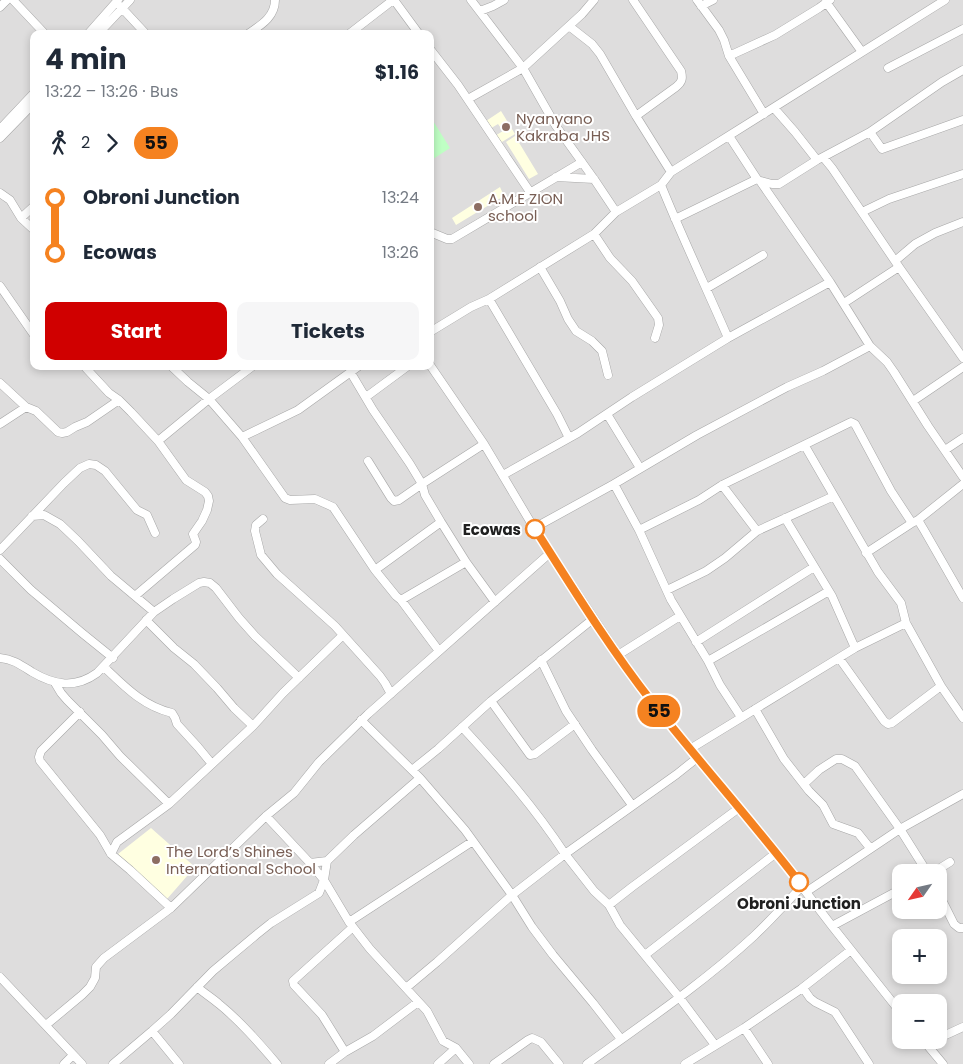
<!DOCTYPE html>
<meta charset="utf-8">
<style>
body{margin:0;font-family:Poppins,sans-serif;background:#f6f6f7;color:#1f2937;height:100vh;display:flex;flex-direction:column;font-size:19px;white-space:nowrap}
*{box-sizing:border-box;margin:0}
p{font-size:16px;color:#747a83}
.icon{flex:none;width:28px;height:28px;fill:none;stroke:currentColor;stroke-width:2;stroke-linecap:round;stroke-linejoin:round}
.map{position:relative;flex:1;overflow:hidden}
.panel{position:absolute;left:30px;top:30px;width:404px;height:340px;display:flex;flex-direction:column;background:#fff;border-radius:10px;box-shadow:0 2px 8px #0003}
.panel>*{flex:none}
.badge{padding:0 10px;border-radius:16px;font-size:18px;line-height:32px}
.needle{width:32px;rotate:236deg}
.controls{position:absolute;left:892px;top:864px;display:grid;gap:10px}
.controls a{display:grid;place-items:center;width:55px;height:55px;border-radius:10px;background:#fff;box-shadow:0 2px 8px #0003;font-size:25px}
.map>.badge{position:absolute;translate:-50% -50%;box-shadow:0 0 0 2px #fff}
.legs{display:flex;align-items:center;gap:8px;height:55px;padding:0 15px;font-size:16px}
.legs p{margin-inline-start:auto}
.overview{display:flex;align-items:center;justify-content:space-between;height:85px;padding:0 15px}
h1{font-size:28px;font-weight:700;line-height:38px}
.button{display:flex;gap:10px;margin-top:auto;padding:10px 15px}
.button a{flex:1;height:58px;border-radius:10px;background:#d00000;color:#fff;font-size:20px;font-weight:700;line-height:58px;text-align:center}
.button a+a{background:#f6f6f7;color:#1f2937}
ul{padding:0 15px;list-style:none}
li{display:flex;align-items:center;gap:18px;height:55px;font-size:19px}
li i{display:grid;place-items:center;width:8px;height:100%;margin:0 6px;background:currentColor}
li i::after{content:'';width:12px;height:12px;margin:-6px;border:4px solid;border-radius:50%;background:#fff}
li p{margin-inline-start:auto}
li:first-child i{background:linear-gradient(#0000 50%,currentColor 0)}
li:last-child i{background:linear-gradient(currentColor 50%,#0000 0)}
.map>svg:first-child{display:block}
.residential{fill:#dedddd;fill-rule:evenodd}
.education{fill:#ffffe1}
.park{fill:#bfffc4}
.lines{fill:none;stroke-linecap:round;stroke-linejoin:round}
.minor-casing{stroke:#a7a7a7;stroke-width:9}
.minor{stroke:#fff;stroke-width:8}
.line-1-casing{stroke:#fff;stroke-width:11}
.line-1{stroke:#f58220;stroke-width:8}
.education-dot{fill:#8d6e63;stroke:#fff;stroke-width:2}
.stop-1-dot{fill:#fff;stroke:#f58220;stroke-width:2.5}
.labels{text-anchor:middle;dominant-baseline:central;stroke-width:4;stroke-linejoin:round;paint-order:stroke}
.education-label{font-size:15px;fill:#785e54;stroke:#fff;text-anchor:start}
.stop-label{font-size:15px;font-weight:bold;fill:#202020;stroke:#fff;text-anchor:end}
</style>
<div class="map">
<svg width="963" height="1064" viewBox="0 0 963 1064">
<rect width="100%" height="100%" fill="#f2eee6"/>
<path class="residential" d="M0,0H963V1064H0ZM34,34H430V366H34ZM901,872H939V910H901ZM901,938H939V975H901ZM901,1002H939V1040H901Z"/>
<path class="education" d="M501,111L515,134L497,145L493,137L503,131L498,124L488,130L483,123Z
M515,136L538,174L529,179L506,142Z
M500,187L504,196L456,225L452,218Z
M151,828L195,867L167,899L118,854Z"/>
<path class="park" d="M430,116L450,148L430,161Z"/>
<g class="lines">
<g class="minor-casing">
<path id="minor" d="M13,0L45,34
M394,0L419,34
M471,0L523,68L556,126L594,179L616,212
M633,0L681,71C683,79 682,82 676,87L636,116
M697,0L719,30L724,40L729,56L764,114
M826,2L862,52
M120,6L146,34
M701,6L713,0
M0,7L7,0
M480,11L493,6L504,0
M569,26L592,44L600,54L636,116L671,172
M88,34L118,0
M98,34L130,0
M248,34C261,25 275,17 275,0
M349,34L393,0
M430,49L458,85L530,192
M729,56L775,35L819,8L830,0
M888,68L963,29
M468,99L523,68L582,14L594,0
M774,108L795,132L817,160L823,157L832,168L899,267L963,358
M0,129L34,93
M870,132L882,149L963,120
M729,136L757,179L760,181L830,282L870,346L887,362L894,372L928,426L963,477
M0,138L34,103
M823,157L870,132L942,82L963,70
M556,177L594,179
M761,181L772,184H779L817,160
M661,185C682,237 706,287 728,338
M0,193L10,200L21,218L34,230
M862,212L889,199L963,174
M21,218L34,206
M675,219L757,179
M430,232L447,239H452L582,162
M594,234L610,258L632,281L658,318L659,325L655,338
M895,261L915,244L935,233L963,222
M540,267L560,301L568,319L576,331L592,341L602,351L608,375
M0,286L34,335
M707,288L763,255
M489,299L557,414L569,438
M844,303L899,267
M430,332L471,307L489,299L594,234L616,212L661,185L671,172L945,0
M430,365L484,444L534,528L618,655L651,701L776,853L832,926L901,1013
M84,366L109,393L119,400L131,412L158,441L186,480L205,492L208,496L209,501L207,510L202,521L193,534L196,542L195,545L135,596
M171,366L188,382L209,399L242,437L285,498L290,500L315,499L333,507L375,570L396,596L401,600L439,651
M351,373L373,410L410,464L422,484L399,500L394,501L391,498L368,461
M0,383L26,407L36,411L58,432L62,433L67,432L75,427L87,422L119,400
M366,397L408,366
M913,401L963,367
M607,414L640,468
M0,424L26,407
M242,437L298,410L359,366
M158,441L209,399L253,366
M484,444L422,484L425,495L441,522L466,562L495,602
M805,446L878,572L901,603L906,623L941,686L963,718
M945,450L963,438
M503,475L578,433L632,397L728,338L830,282
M614,484L639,530L671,600L708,661L720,685L741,717
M722,485L757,531
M32,516L44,515L60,524L78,541L111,576L154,612
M785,518L832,596L855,648
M263,519L256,525L255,531L261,555L277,574L335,626L380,676L385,683L391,694
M918,520L963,484
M534,528L614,484L697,435L787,387L823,371L870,346
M639,530L699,500L722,485L851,422L855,424L891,491L912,523L918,520L924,530L963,598
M0,550L64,483L80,468L89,464L96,465L105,471L137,510L147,515L155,533
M866,553L912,523
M0,559L31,590L82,633L113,658
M375,570L441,522
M667,590L706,571L725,558L757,531L834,496
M401,600L466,562
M146,620L174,648L194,664L217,688L234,708L253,726
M696,642L814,567
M618,655L680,616
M0,658C13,659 21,665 32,672C54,685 75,689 97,673L154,612L173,599L199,583L204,582L210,583L216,588L239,618L255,636L299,678
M839,658L884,721L888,724L892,723L941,686
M541,660L566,711L592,750L632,805
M708,661L829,591
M104,667C125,687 143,706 172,713L175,718L177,724L198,747L212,764
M55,683L61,693L67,700L102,735L120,756L169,804
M491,701L530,755L535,754L575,724
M755,709L784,759L809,791L823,805L833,824L858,833L870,848
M80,712L41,751L39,757L40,761L100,835L111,854L130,870L171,908
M361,720L420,778L465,830L512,895L532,927L553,955L593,1003L621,1039
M462,727C499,767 535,808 565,854L677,774L697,758
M690,749L855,648L906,623
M412,770L438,749L491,701L593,619
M804,784L819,770L836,759H842L855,766L900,829L927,872
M266,816L310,863L324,880L349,922L370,949L427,1011L443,1041L456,1048L469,1064
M111,854L117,842L169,804L253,726L283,693L343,635
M310,863L327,861L354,835L420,778
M934,872L950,862
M806,892L900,829L963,794
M939,894L954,924L959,928H963
M609,905L632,887L739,808
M349,922L473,841
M832,926L901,889
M645,955L776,853
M0,977L82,1064
M197,987C204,993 212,998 219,1004C240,1021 259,1043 277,1064
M406,988L437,962L512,895L565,854L594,891L609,905L620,925L679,997L715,1045
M803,988L810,998L815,1002L835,1012L869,1064
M46,1025L82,995L90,987L95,978L96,967L104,958L171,908L266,816L294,793L319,762L368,714L550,553
M744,1028L768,1064
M152,1031L179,1064
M939,1038L963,1027
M923,1040L943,1064
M345,1052L322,1015L294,985L293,981L353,927
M64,1064L73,1055
M113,1064L152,1031L171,1014L213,971L256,935L271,923L319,893L324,880L327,861
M329,1064L345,1052L373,1036L418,1002
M438,1064L456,1048
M494,1064L528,1040L532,1038L541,1042L559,1064
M587,1064C644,1023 703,983 754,936C771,920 786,903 802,886
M685,1064L744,1028L801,989L851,950"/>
</g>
<use href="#minor" class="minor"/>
</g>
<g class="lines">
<g class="line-1-casing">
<path id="line-1" d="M535,529C572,587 609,647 652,702C700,763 752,821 799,882"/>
</g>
<use href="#line-1" class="line-1"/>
</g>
<g class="education-dot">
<circle cx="506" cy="127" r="5"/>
<circle cx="478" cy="207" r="5"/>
<circle cx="156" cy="860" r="5"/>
</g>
<g class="stop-1-dot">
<circle cx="535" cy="529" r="9"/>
<circle cx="799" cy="882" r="9"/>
</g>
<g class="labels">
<g class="education-label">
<text x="516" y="118">Nyanyano<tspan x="516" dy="17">Kakraba JHS</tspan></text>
<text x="488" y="198">A.M.E ZION<tspan x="488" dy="17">school</tspan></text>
<text x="166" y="851">The Lord’s Shines<tspan x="166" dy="17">International School</tspan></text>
</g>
<g class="stop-label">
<text x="521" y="529">Ecowas</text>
<text x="799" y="903" text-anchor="middle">Obroni Junction</text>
</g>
</g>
</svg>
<div class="controls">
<a><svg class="needle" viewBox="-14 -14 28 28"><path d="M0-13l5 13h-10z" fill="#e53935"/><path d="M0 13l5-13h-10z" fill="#747a83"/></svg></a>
<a>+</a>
<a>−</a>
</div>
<b class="badge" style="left:659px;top:711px;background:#f58220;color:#111">55</b>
<section class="panel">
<div class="overview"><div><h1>4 min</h1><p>13:22 – 13:26 · Bus</p></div><b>$1.16</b></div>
<div class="legs"><svg class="icon" aria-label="walk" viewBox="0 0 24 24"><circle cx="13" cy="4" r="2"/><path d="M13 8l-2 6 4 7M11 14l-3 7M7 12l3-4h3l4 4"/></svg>2<svg class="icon" aria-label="forward" viewBox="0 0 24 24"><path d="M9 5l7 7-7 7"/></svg><b class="badge" style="background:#f58220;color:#111">55</b></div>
<ul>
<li><i style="color:#f58220"></i><b>Obroni Junction</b><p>13:24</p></li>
<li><i style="color:#f58220"></i><b>Ecowas</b><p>13:26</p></li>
</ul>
<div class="button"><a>Start</a><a>Tickets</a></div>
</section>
</div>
